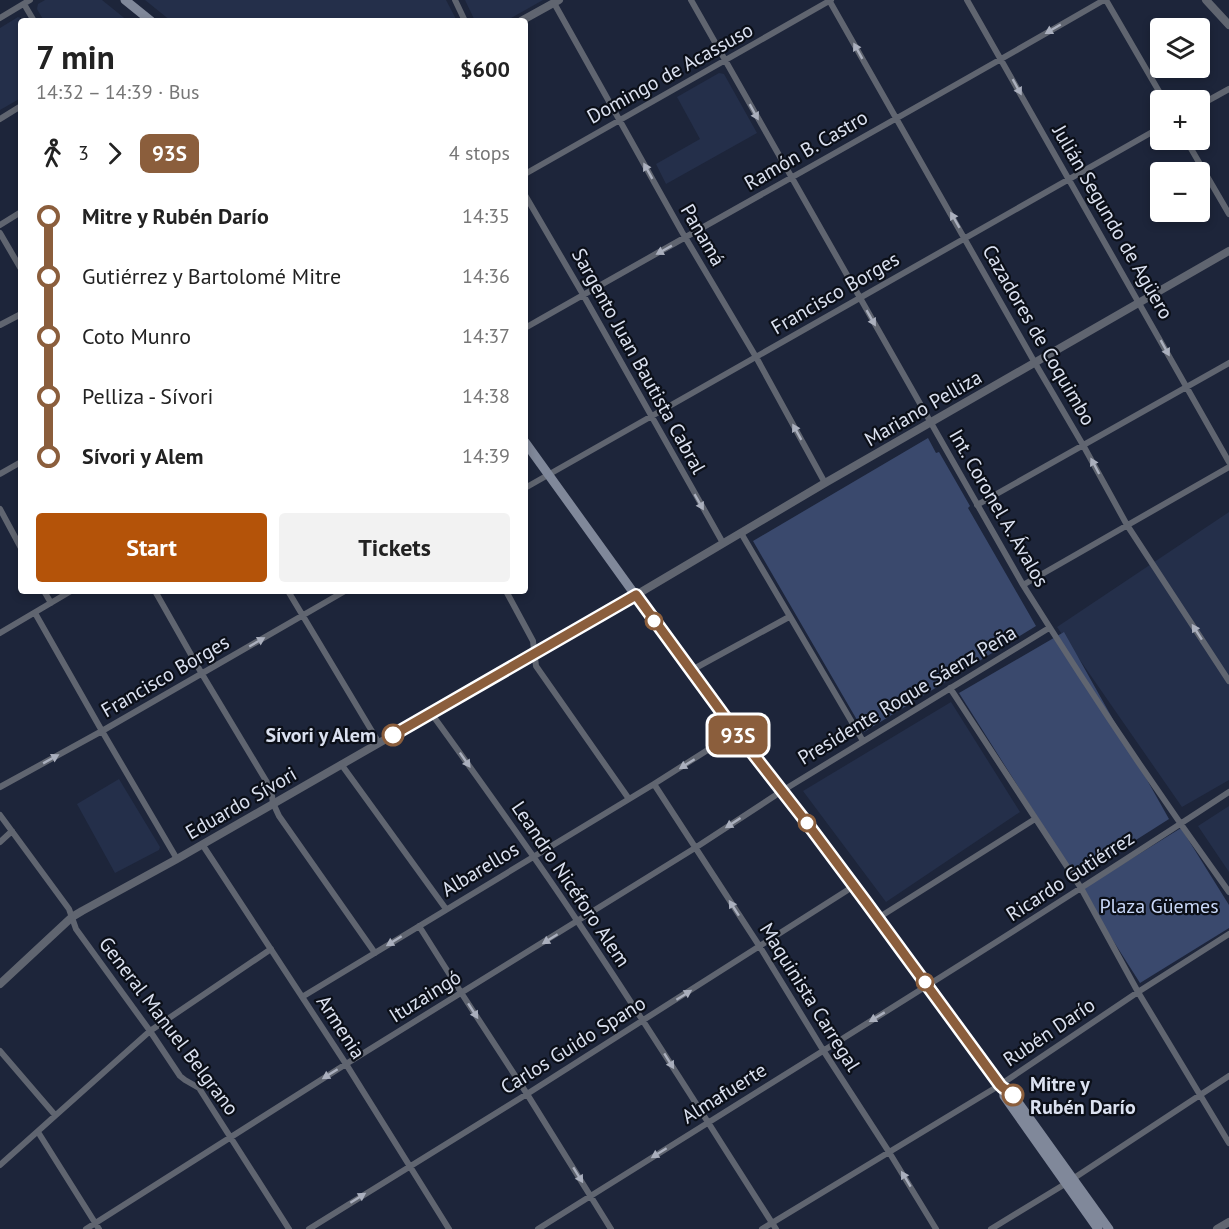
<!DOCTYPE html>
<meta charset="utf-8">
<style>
body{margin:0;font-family:"PT Sans",sans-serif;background:#f2f2f2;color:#222;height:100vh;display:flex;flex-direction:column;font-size:22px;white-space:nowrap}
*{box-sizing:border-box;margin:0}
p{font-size:20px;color:#767676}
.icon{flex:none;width:33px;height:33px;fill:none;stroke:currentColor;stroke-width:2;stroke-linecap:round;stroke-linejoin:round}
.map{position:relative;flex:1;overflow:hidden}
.details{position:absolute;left:18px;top:18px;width:510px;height:576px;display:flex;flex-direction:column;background:#fff;border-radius:6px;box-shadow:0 3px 9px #0003}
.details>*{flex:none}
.badge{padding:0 12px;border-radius:9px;font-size:21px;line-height:39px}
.controls{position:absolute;left:1150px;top:18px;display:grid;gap:12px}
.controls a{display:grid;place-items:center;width:60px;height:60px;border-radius:6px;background:#fff;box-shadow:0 3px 9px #0003;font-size:30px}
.map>.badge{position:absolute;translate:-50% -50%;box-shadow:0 0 0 3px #fff}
.legs{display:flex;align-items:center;gap:9px;height:66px;padding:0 18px;font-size:20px}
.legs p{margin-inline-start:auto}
.overview{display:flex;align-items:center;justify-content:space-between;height:102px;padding:0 18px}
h1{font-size:33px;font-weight:600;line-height:45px}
.action{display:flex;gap:12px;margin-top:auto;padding:12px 18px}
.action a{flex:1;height:69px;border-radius:6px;background:#b45309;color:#fff;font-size:24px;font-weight:600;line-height:69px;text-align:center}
.action a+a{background:#f2f2f2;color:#222}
ul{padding:0 18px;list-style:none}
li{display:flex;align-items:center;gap:21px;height:60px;font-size:22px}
li i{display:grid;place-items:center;width:9px;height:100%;margin:0 8px;background:currentColor}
li i::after{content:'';width:15px;height:15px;margin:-8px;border:4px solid;border-radius:50%;background:#fff}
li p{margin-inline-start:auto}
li:first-child i{background:linear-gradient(#0000 50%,currentColor 0)}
li:last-child i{background:linear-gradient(currentColor 50%,#0000 0)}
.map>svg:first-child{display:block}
.built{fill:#242f4a}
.green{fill:#3a496d}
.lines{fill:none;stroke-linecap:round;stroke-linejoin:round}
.minor{stroke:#606570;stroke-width:6}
.tertiary{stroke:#606570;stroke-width:8}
.secondary{stroke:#80889a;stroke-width:9}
.oneway{fill:#aaafbd}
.line-1-casing{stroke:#fff;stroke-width:14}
.line-1{stroke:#8b5e3c;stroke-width:9}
.stop-1-dot{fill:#fff;stroke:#8b5e3c;stroke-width:3}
.labels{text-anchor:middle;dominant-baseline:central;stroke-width:4.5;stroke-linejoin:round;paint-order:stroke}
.street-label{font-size:20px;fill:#dbe1f0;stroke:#0b0f18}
.stop-label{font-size:20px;font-weight:bold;fill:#dbe1f0;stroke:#0b0f18;text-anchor:end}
.park-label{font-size:20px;fill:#c9d8f8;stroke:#0b0f18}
</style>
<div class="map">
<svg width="1229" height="1229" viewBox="0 0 1229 1229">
<rect width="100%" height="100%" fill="#1d253a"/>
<path class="built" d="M45,0H102L128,21H44L37,9L38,4Z
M145,0H446L457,21H171Z
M465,0H543L506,21H475Z
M18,17L23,19L25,21H21V98L0,110V28Z
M719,73L724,74L757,133L666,184L656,164L700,139L677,97Z
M1229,512V780L1182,807L1057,627Z
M951,702L1020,812L886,902L803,791Z
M119,779L160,847L159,850L115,873L77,804Z
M1229,806V872L1198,826Z"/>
<path class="green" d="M928,438L936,453L939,452L970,506L968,508L1036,626L864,732L753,541Z
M1064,632L1169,819L1076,878L959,693Z
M1181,828L1229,905V928L1140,983L1081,890Z"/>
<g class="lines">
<path class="minor" d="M455,0L465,21
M691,0L1023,585C1088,689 1157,792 1229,892
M829,0L1035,363L1083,445L1127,525L1229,681
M967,0L1229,462
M1106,0L1164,100
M554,3L682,232L756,357L825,483
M24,4L34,21
M0,18L30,0
M1200,105L1229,89
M0,119L21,106
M1186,140L1229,214
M525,174L831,0
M525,195L581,291L723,543
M0,225L21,212
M0,233L21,269
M0,325L21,314
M525,328C718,218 912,111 1104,0
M0,474L21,462
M525,488L1161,127
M977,505L1229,363
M0,509L21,548
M741,533L863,741
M1023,585L1229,467
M44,591L51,603
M155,591L202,674L271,789L273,803L279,816L375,953
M288,591L379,743
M506,591L533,641L536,666L629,799
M35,613L102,731L177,859
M0,633L71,591
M690,671L789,617
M950,688L1081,888L1138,992L1229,1143
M431,713C481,782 531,851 578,922C646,1023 710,1126 776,1229
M341,764L446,909
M654,784L760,947L823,1050L889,1152L936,1229
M0,787L102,731L345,591
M0,815L69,909L76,929L150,1031L180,1076L185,1080L199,1088L289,1229
M0,842L12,831
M202,844L346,1064L449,1229
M878,918L1035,819
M419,926L462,994L527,1094L611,1229
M302,997L654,784L736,732
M0,1051L55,1115
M38,1132L99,1229
M0,1165L150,1031L271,949
M86,1229L346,1064L695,848L782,791L1049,628
M309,1229L527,1094L854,886
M538,1229C769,1084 1001,942 1229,792
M762,1229L1000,1085L1138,992L1229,934
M991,1229L1065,1184L1229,1076"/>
<path class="tertiary" d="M1206,0L1229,25
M521,21L559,0
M0,984L72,917L82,911L177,859L379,743L636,595L825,483L1229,251
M1217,1229L1229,1222"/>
<path class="secondary" d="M125,0L151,21
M525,442L690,671L866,902L1003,1089L1004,1096L1098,1229
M1003,1089L1010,1092L1013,1095L1109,1229"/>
</g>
<defs><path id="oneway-solid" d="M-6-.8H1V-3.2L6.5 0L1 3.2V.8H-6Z" transform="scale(1.5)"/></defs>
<g class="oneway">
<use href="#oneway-solid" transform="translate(1053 29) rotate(150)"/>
<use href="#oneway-solid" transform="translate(858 51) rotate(-119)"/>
<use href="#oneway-solid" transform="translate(1017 87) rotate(61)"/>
<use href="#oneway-solid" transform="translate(754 112) rotate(61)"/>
<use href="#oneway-solid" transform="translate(648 171) rotate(-119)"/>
<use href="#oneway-solid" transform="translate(955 220) rotate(-120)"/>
<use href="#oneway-solid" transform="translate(664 250) rotate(151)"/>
<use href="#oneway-solid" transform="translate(871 318) rotate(60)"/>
<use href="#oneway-solid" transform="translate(1165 348) rotate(61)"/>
<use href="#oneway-solid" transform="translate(797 432) rotate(-119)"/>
<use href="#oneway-solid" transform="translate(1095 466) rotate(-118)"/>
<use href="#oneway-solid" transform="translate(699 502) rotate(60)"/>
<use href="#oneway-solid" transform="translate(1197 632) rotate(-123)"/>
<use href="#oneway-solid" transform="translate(257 642) rotate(-30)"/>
<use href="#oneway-solid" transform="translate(51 759) rotate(-29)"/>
<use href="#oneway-solid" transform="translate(465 760) rotate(55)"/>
<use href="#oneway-solid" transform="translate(687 764) rotate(148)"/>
<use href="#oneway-solid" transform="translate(733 823) rotate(147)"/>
<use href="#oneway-solid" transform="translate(734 908) rotate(-123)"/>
<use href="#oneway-solid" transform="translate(550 939) rotate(148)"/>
<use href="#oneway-solid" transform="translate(394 941) rotate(148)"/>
<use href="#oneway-solid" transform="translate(684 995) rotate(-32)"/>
<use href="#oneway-solid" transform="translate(473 1011) rotate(57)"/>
<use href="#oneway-solid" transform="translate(877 1017) rotate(149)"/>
<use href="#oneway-solid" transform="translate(669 1061) rotate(58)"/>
<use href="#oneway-solid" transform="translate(330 1074) rotate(148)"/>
<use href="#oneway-solid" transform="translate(659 1153) rotate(148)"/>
<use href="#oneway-solid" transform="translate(578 1175) rotate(58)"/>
<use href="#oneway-solid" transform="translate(906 1179) rotate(-121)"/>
<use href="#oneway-solid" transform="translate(358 1198) rotate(-32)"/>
</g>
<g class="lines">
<g class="line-1-casing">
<path id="line-1" d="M393,735L636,595L736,732L807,823L866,902L1000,1085C1004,1090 1009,1090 1013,1095"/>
</g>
<use href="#line-1" class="line-1"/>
</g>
<g class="stop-1-dot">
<circle cx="654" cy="621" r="8"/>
<circle cx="393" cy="735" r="10"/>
<circle cx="807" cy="823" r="8"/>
<circle cx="925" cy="982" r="8"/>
<circle cx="1013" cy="1095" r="10"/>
</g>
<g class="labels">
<g class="street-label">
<text transform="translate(670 73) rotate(-29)">Domingo de Acassuso</text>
<text transform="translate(806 150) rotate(-30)">Ramón B. Castro</text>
<text transform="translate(1113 222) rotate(60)">Julián Segundo de Agüero</text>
<text transform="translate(703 235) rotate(60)">Panamá</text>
<text transform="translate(835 293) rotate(-30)">Francisco Borges</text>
<text transform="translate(1039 335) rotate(60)">Cazadores de Coquimbo</text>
<text transform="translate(639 361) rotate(61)">Sargento Juan Bautista Cabral</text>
<text transform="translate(923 408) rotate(-30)">Mariano Pelliza</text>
<text transform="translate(999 508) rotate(60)">Int. Coronel A. Ávalos</text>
<text transform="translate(165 676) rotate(-30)">Francisco Borges</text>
<text transform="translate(907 695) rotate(-31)">Presidente Roque Sáenz Peña</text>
<text transform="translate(241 803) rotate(-30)">Eduardo Sívori</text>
<text transform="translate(480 869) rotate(-31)">Albarellos</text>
<text transform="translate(1070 876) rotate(-33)">Ricardo Gutiérrez</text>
<text transform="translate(571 884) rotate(56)">Leandro Nicéforo Alem</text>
<text transform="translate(425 996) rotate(-32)">Ituzaingó</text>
<text transform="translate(810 997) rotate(58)">Maquinista Carregal</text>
<text transform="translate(169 1026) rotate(53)">General Manuel Belgrano</text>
<text transform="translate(341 1027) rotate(57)">Armenia</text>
<text transform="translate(1049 1032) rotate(-34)">Rubén Darío</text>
<text transform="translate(573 1045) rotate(-32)">Carlos Guido Spano</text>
<text transform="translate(724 1093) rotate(-32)">Almafuerte</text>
</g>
<g class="stop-label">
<text x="376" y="735">Sívori y Alem</text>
<text x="1030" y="1084" text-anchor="start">Mitre y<tspan x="1030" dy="23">Rubén Darío</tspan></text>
</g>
<g class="park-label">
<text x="1159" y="906">Plaza Güemes</text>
</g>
</g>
</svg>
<div class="controls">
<a><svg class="icon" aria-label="layers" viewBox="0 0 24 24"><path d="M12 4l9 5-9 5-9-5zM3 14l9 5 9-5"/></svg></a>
<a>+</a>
<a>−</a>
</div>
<b class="badge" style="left:738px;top:735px;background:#8b5e3c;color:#fff">93S</b>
<section class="details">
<div class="overview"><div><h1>7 min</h1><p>14:32 – 14:39 · Bus</p></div><b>$600</b></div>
<div class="legs"><svg class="icon" aria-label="walk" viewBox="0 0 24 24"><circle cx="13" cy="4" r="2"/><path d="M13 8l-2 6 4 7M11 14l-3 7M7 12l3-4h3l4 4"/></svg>3<svg class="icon" aria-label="forward" viewBox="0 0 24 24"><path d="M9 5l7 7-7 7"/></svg><b class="badge" style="background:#8b5e3c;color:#fff">93S</b><p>4 stops</p></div>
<ul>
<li><i style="color:#8b5e3c"></i><b>Mitre y Rubén Darío</b><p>14:35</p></li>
<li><i style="color:#8b5e3c"></i><span>Gutiérrez y Bartolomé Mitre</span><p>14:36</p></li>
<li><i style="color:#8b5e3c"></i><span>Coto Munro</span><p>14:37</p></li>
<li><i style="color:#8b5e3c"></i><span>Pelliza - Sívori</span><p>14:38</p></li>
<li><i style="color:#8b5e3c"></i><b>Sívori y Alem</b><p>14:39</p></li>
</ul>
<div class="action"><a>Start</a><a>Tickets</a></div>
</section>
</div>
